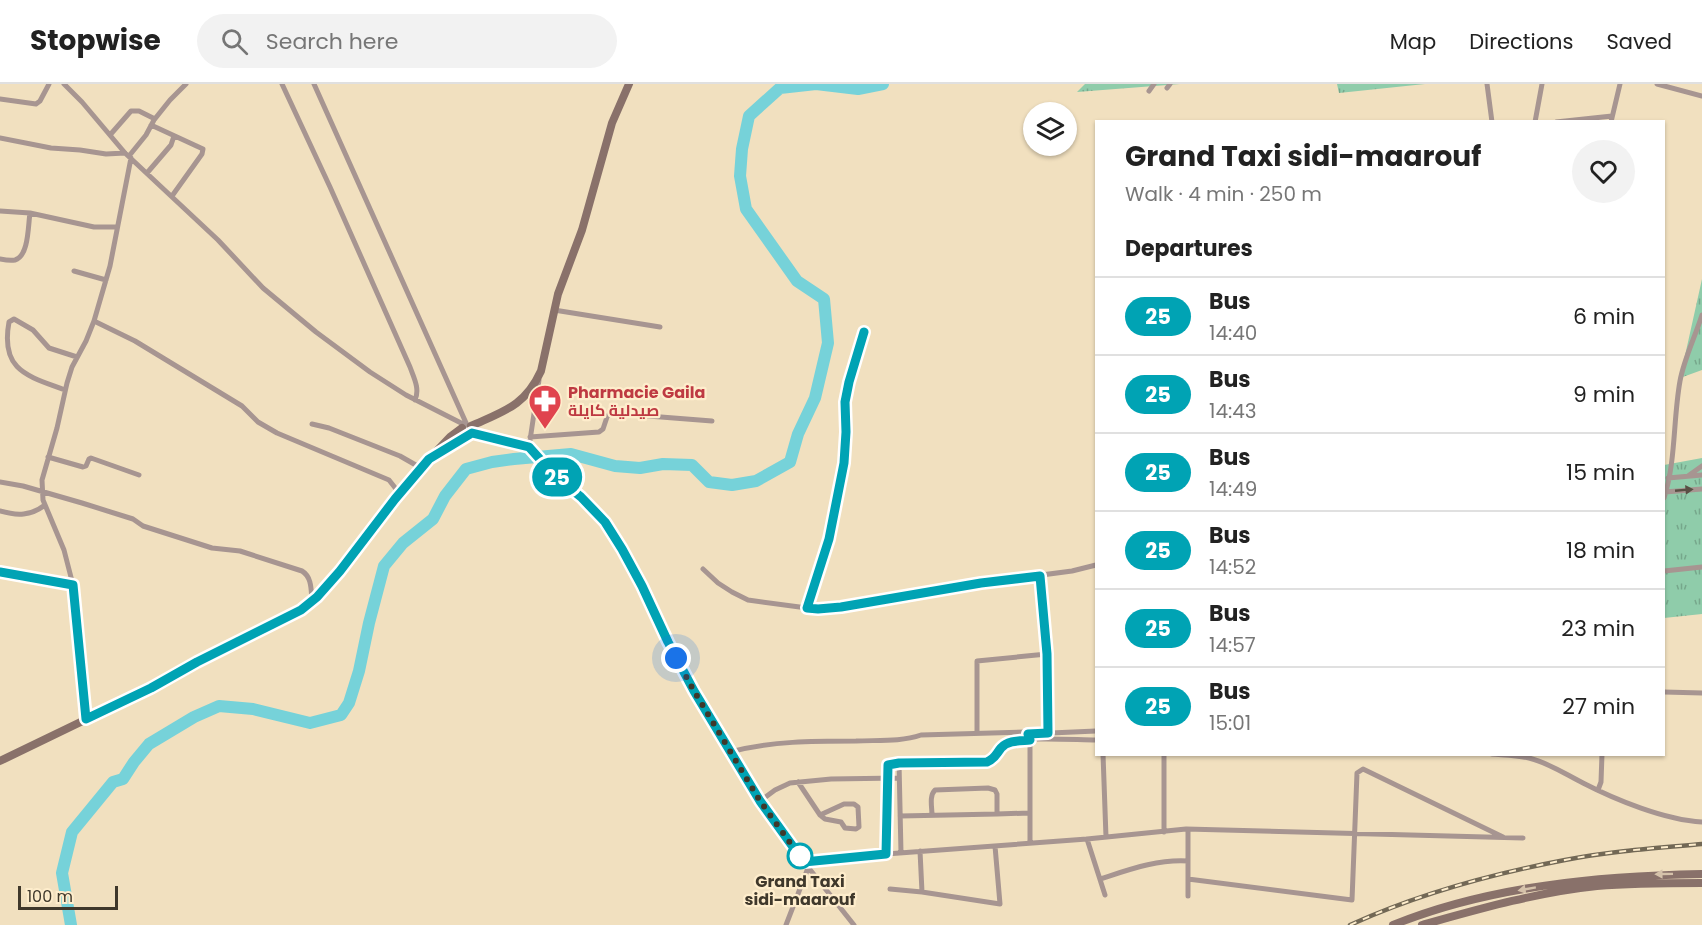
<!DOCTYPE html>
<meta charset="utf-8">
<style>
body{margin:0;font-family:Poppins,Cairo,sans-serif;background:#f2f2f2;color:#222;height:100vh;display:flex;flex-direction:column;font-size:22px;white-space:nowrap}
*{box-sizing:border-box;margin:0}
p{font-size:20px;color:#767676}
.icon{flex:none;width:33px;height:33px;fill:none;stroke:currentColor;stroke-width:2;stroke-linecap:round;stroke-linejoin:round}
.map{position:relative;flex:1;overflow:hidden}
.panel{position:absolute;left:1095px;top:36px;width:570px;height:636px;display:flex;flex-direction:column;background:#fff;border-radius:0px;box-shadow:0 2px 4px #0004}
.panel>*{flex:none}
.badge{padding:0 12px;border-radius:20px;font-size:21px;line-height:39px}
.buttons{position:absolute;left:1023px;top:18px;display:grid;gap:12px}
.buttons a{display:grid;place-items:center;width:54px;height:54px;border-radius:50%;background:#fff;box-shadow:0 2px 4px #0004;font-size:30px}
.scale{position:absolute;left:18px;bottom:15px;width:100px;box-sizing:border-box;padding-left:6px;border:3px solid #3f382b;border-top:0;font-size:16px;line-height:21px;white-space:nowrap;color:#3f382b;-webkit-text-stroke:4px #feedcc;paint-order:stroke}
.you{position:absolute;width:30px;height:30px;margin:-15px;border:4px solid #fff;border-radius:50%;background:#1a73e8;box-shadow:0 0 0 9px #1a73e833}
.map>.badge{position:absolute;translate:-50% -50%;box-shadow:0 0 0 3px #fff}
h2{padding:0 30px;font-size:22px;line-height:54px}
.round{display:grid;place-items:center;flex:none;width:63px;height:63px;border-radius:32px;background:#f2f2f2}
.head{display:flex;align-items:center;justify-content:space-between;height:102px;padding:0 30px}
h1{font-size:28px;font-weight:700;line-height:45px}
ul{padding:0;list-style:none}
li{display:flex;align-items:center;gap:18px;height:78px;padding:0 30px;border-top:2px solid #e0e0e0}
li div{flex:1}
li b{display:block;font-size:22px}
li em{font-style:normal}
li .badge{min-width:66px;font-weight:700;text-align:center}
header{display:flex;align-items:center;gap:36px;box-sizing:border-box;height:84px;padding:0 30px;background:#fff;border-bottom:2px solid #e0e0e0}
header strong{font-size:28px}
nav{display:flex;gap:33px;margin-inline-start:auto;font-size:21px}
.search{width:420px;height:54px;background:#f2f2f2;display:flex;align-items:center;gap:15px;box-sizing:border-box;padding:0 21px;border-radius:33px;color:#767676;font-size:22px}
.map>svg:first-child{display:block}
.grass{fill:url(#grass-tufts)}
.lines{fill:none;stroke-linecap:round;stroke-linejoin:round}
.river{stroke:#76d2d9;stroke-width:12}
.street{stroke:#a79591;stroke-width:5}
.secondary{stroke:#89716a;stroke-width:8}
.rail-casing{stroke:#726855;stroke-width:4.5}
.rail{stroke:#feedcc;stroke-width:2;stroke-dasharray:7;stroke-linecap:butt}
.oneway{fill:#594f44}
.oneway2{fill:#d5c2aa}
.line-casing{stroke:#fff;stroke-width:14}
.line{stroke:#00a3b4;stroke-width:9}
.walk{stroke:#3f382b;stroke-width:6;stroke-dasharray:0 10.8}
.stop-dot{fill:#fff;stroke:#00a3b4;stroke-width:3}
.labels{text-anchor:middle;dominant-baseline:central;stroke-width:4.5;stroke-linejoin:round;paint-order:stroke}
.health-label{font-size:16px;font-weight:bold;fill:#be3a42;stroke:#feedcc;text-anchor:start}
.stop-label{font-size:16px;font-weight:bold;fill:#3f382b;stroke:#feedcc}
</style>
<header>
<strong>Stopwise</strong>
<div class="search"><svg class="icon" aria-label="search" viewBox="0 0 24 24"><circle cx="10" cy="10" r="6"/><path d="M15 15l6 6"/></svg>Search here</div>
<nav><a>Map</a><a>Directions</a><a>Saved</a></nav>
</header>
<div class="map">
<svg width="1702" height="841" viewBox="0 0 1702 841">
<defs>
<pattern id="grass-tufts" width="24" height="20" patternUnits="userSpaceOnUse" patternTransform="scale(1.5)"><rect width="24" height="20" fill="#8fccaa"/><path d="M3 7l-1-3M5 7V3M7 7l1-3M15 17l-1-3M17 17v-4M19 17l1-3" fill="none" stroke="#76a78b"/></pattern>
</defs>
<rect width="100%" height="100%" fill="#f1e0bf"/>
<path class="grass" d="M1085,0H1180L1077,8Z
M1337,0H1425L1339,9Z
M1702,195V286L1680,294Z
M1702,374V530L1664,534V381Z"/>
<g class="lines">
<path class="river" d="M71,841L62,789L72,748L113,698L123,695L134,678L149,660L194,633L219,622L253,625L310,639L341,631L349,619L359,587L369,539L384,482L403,459L433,435L445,412L466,385L492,378L514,375L571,370L615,382L640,384L663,380L692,381L709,398L732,401L756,397L790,378L798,350L815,314L828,259L824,215L797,197L746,125L740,92L742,65L749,32L780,4L816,0L858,5L883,0"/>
<path class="street" d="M64,0L82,18L125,69L218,156L263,204L316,248L370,288L406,311L465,341
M282,0L330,103L410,283C414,294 420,305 415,316
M314,0L467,341
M1487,0L1492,38
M1657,0L1702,12
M1167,4L1170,0
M1149,7L1154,0
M0,15L36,20L40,17L49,0
M1535,38L1542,0
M1556,38L1612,32
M1611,38L1620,0
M151,41L203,65L202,70L172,112
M110,51L131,27H139L155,35
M0,54L51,64L80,66L106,70L125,69
M129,72L146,51L154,36L170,16L186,0
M147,89L171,61L174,52
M0,127L30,129L94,143H117
M0,175C5,176 10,177 15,176C29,172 28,141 30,129
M74,187L106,196
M554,226L660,243
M94,237L135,257L242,322L258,338L277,349L389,396L400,410
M65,306C28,292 0,287 9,238L14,235L33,246L49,264L77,273
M312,340L329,344L400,372L421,384
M472,349L529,363L555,392L581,413L605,438L622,465L642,502L668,558L694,607L760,717L804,778L854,841
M530,353L599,348L603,345L607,333L610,329L712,337
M529,363L539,296
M48,373L83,383L86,382L89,375L91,374L139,391
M1688,392L1702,382
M1668,394L1702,391
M0,398L23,402L82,419L133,435L143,442L212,464L240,467L302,487C312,493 311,506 312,517
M1665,408L1702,405
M1664,414C1676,377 1673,336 1680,297C1684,275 1695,253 1702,231
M0,427C17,432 31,432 45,421
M703,485L718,499L732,508L748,516L807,524L841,523L981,499L1072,487L1096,481
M1664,487L1702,483
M0,488L73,501
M1040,492L1047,570
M807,524L829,455L844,379L846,348L845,318L849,298L864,248
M1664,608L1702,609
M86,635L73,501L64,466L43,416L42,396L57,344L67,299L72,283L86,257L94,237L110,182L131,74
M977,649V577L1047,570L1048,649
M1028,650L1096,647
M730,668C771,657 814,657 856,657C878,656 901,658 921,651L1025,648L1029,652L1030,656V759
M1103,670L1106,753
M1164,670V748
M1492,670C1504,671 1517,671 1529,674C1549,679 1565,690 1583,699C1616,716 1665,736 1702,738
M899,679L901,769
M798,698L820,731L825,735L841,738L845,744L856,745L859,743L858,723L854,720H844L820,731
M1598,706L1601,698L1602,670
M760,717L775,706L790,699L831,695L899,694
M997,730L1030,729
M900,732L997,730V710L995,706L988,704L935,706C929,712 932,723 932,731
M1087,755L1105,811
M920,767L922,808
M886,770L887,683L890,680L987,677C997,674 998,663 1007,659C1026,652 1075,656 1096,656
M804,778L886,770L1087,755L1186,745L1523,754
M1100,795C1128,786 1157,775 1188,777
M1188,795L1352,816L1357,689L1363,685L1503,753
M890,805L922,808L1000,820L995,762
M1188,812V746
M786,841L808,784"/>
<path class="secondary" d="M471,342C504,327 525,322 541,287L558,210L582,146L612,39L629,0
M435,372L456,360L466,352
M0,677L151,604L197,578L301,526L317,513L340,487L395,415L429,375L450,353L462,344
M1393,841C1489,802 1599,792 1702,790
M1422,841C1479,825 1538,808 1597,802C1632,799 1667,799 1702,799"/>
<g class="rail-casing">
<path id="rail" d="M1350,841C1418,810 1491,790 1565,776C1610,767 1656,764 1702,760"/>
</g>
<use href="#rail" class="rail"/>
</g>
<defs><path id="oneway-solid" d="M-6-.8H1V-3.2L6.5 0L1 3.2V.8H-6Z" transform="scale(1.5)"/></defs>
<use class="oneway" href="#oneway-solid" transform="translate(1684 406) rotate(-5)"/>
<g class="oneway2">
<use href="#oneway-solid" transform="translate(1664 790) rotate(179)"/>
<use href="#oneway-solid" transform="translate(1527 805) rotate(170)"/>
</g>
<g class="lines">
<g class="line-casing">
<path id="line" d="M0,488L73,501L86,635L151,604L197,578L301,526L317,513L340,487L395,415L429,375L472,349L529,363L555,392L581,413L605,438L622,465L642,502L668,558L694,607L760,717L804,778L886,770L888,681L899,679L987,678C995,675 996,670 1001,664C1008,656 1021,657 1030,656L1028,650L1048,649L1047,570L1040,492L981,499L841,523L818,525L807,524L829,455L844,379L846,348L845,318L849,298L864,248"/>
</g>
<use href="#line" class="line"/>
<path class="walk" d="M676,574L694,607L760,717L804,778L800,772"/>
</g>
<defs>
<g id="pharmacy-pin" transform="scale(1.725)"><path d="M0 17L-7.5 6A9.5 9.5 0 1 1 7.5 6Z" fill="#e0444e" stroke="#feedcc"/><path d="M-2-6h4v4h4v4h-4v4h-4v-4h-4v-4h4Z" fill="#fff"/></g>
</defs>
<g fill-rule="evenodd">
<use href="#pharmacy-pin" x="545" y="317"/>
</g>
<circle class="stop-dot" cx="800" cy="772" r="12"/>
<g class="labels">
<g class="health-label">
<text x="568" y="308">Pharmacie Gaila<tspan x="568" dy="18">صيدلية كايلة</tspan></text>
</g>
<g class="stop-label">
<text x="800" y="797">Grand Taxi<tspan x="800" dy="18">sidi-maarouf</tspan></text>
</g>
</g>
</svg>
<div class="buttons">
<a><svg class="icon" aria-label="layers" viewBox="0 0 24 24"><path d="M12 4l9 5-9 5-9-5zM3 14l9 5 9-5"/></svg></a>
</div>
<div class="scale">100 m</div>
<div class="you" style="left:676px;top:574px"></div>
<b class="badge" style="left:557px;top:393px;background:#00a3b4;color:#fff">25</b>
<section class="panel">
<div class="head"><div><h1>Grand Taxi sidi-maarouf</h1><p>Walk · 4 min · 250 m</p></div><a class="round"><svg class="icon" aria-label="heart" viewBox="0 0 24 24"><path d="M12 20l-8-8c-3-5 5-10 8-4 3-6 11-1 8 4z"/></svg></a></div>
<h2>Departures</h2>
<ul>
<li><span class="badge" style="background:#00a3b4;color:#fff">25</span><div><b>Bus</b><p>14:40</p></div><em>6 min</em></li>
<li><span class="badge" style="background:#00a3b4;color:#fff">25</span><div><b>Bus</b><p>14:43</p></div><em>9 min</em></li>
<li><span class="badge" style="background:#00a3b4;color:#fff">25</span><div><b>Bus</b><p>14:49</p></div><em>15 min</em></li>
<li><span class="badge" style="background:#00a3b4;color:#fff">25</span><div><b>Bus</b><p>14:52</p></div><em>18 min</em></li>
<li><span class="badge" style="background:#00a3b4;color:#fff">25</span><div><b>Bus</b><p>14:57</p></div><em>23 min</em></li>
<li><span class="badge" style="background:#00a3b4;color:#fff">25</span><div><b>Bus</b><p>15:01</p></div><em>27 min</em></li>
</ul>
</section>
</div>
